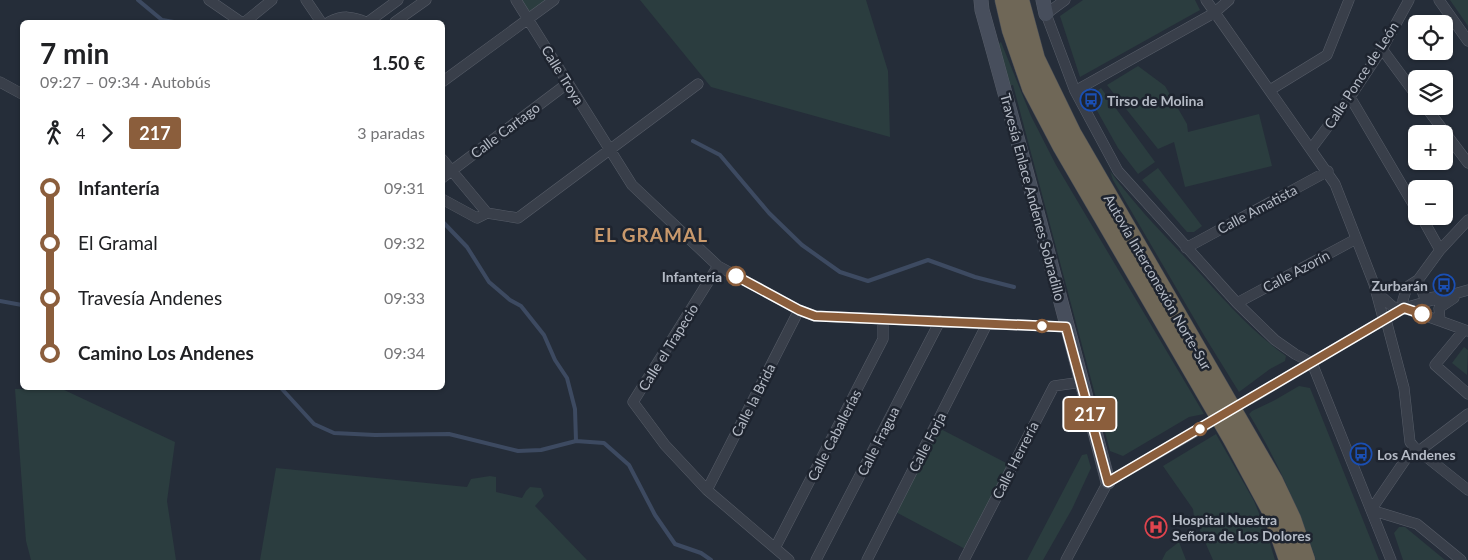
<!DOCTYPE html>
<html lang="es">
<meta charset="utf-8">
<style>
body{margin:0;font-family:Lato,sans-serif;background:#f6f6f6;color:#202124;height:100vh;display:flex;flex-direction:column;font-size:19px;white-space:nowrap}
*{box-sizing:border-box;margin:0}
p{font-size:16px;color:#757577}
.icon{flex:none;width:28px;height:28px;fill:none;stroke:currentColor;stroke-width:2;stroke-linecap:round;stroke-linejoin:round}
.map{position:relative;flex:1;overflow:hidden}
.sheet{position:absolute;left:20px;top:20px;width:425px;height:370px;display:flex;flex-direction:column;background:#fff;border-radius:8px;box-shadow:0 1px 4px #0004}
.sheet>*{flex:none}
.badge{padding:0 10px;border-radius:4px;font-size:18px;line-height:32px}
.buttons{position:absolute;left:1408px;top:15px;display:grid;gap:10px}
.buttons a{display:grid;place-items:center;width:45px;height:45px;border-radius:8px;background:#fff;box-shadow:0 1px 4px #0004;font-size:25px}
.map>.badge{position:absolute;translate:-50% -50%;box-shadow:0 0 0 2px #fff}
.legs{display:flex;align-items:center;gap:8px;height:55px;padding:0 20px;font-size:16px}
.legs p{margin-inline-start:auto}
.head{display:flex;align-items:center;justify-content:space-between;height:85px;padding:0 20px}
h1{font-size:28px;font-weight:700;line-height:38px}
ul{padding:0 20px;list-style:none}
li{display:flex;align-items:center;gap:18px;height:55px;font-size:19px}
li i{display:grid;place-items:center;width:8px;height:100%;margin:0 6px;background:currentColor}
li i::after{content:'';width:12px;height:12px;margin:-6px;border:4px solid;border-radius:50%;background:#fff}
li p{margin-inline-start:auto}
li:first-child i{background:linear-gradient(#0000 50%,currentColor 0)}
li:last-child i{background:linear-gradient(currentColor 50%,#0000 0)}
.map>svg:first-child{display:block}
.green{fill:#2b3d3f}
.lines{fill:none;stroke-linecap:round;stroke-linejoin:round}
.stream{stroke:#3d4a61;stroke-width:4}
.street-tunnel{stroke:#3a424e;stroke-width:10;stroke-dasharray:10 5;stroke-linecap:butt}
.street-casing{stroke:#575d68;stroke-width:11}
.secondary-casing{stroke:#575d68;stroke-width:15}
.highway-casing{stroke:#444a55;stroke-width:19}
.street{stroke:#393f4a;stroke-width:10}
.secondary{stroke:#474e5c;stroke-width:14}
.highway{stroke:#6f6757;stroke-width:18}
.line-1-casing{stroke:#fff;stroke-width:11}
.line-1{stroke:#8b5e3c;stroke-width:8}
.stop-1-dot{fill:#fff;stroke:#8b5e3c;stroke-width:2.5}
.labels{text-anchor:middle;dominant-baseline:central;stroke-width:5;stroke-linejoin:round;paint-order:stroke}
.street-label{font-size:14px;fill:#b4bac5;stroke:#1e242f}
.poi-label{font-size:14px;font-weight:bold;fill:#b4bac5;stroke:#1e242f;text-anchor:start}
.stop-label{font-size:14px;font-weight:bold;fill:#b4bac5;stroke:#1e242f;text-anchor:end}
.district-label{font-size:19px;font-weight:bold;letter-spacing:1px;fill:#c9996c;stroke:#1e242f}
</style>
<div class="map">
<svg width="1468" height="560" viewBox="0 0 1468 560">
<rect width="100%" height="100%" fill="#252d39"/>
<path class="green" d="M516,0H554L528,20Z
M640,0H866L888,71L890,137L711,87Z
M1083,0H1195L1200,10L1080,77L1060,16Z
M1450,0H1468V26Z
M1001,42L1031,116L1056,165L1204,414L1189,417L1123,456L1110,451L1013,85L1009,86L997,45Z
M1138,66L1165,86L1187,124L1188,132L1259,114L1272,166L1185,187L1174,142L1158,149L1107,85Z
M1101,88L1155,162L1138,174L1118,148L1091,100L1092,95Z
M1158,168L1202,226L1194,232H1187L1142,180Z
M1110,171C1136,207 1166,237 1196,269C1226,302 1249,329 1286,356L1285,361L1270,369L1239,392L1205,337L1113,180Z
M1464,347L1468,350L1467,375L1452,363Z
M1299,386L1310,388L1379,560H1316C1299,509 1277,460 1249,414L1252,411L1275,400Z
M60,388L175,442L167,501L176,560H31L26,541L15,389Z
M935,426L1012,466L969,551L892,510Z
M1216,434L1254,501L1267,533L1275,560H1213L1194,517L1193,509L1163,466Z
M1087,454L1091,468L1072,509L1043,560H1027L1082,455Z
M276,468L467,487L471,479L490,476L496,477V492L522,498L526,491L530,487L541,488L544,496L535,506L587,560H260Z
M1399,527H1405L1445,560H1403L1394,533Z
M1179,542L1186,560H1162L1166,552Z"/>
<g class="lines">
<path class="stream" d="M138,0L162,20L174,22
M693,141L720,155L769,213L802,245L840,272L868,281L928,260L975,277L1014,287
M442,221L467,247L489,282L510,300L521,306L544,335L555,360L567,378L575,409L576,441
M0,301L22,305
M281,388L314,424L334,433L375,435L449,434L518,451L541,450L576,441L604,443L629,465L655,515L675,544L701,553L711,560"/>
<path class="street-tunnel" d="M1205,426L1250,399"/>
<g class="street-casing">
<path id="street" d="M209,0L241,22
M306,0L321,22
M516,0L632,185L718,266L799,310L815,316L1067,327
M1065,0L1046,14L1075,91L1118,171L1237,303L1275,340L1295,354L1312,363L1391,560
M1206,0L1335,184L1374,284L1382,314L1386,320L1404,388L1410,442L1414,447L1468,490
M1439,0L1468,41
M245,22L272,0
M329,22C343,15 352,16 366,22
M368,22L398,0
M395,22L426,0
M1382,49L1416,95
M0,82L22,94
M442,82L554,0
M1270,90L1327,55L1349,0
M1075,91L1214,13L1229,0
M1350,97L1416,209
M1425,106L1468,163
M1311,149L1350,97L1382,49L1409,0
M442,159L487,213
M442,178L568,83
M442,199L477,218L487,213L518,218L698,84
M1421,216L1440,250
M1186,248L1328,171
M718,266L633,402L665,445L707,490L789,560
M1418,280L1424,296L1428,298L1435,297
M1378,291L1382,297L1393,307L1404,308L1468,331
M1237,303L1356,239
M1404,308L1403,300L1407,287L1418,280L1440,250L1468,220
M1440,321L1439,308L1454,298
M1464,330L1435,365L1468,394
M1250,399L1404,308L1468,290
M1414,447L1371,510L1417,524L1461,560
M1419,451L1468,414
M707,490L799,310
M775,548L883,339V319
M816,560L940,321
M867,560L987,324
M964,560L1054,386L1082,382
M1066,560L1108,482L1205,426"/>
</g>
<g class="secondary-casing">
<path id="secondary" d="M981,0L982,10C1026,167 1067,324 1108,482
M1043,0L1046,14"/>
</g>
<g class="highway-casing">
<path id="highway" d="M1004,0L1011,30L1031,88L1062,147L1232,439L1271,511L1288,560
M1020,0L1036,59L1072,133L1274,481L1292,519L1306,560"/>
</g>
<use href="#street" class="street"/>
<use href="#secondary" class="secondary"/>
<use href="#highway" class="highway"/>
</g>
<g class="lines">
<g class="line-1-casing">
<path id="line-1" d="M736,276L799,310L815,316L1066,327L1108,482L1404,308L1422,314"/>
</g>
<use href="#line-1" class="line-1"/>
</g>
<defs>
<g id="bus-ring" transform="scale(1.125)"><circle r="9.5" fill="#1e242f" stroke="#1a4fb4" stroke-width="1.5"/><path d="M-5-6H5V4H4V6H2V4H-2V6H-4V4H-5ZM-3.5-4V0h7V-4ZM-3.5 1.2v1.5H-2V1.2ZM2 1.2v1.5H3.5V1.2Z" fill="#1a4fb4"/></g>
<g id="hospital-ring" transform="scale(1.125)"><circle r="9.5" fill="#1e242f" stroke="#e0444e" stroke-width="1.5"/><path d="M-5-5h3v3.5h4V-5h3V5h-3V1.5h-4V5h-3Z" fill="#e0444e"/></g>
</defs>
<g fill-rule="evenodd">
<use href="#bus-ring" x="1091" y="100"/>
<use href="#bus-ring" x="1444" y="285"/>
<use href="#bus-ring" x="1361" y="454"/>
<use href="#hospital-ring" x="1156" y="527"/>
</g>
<g class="stop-1-dot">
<circle cx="736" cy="276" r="9"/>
<circle cx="1422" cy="314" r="9"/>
<circle cx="1042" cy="326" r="6"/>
<circle cx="1200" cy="429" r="6"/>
</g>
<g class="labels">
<g class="street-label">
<text transform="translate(563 75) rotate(58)">Calle Troya</text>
<text transform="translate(1361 75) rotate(-57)">Calle Ponce de León</text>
<text transform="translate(505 130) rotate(-37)">Calle Cartago</text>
<text transform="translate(1033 197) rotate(75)">Travesía Enlace Andenes Sobradillo</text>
<text transform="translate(1257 209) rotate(-28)">Calle Amatista</text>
<text transform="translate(1296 271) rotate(-28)">Calle Azorín</text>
<text transform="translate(1158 282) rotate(60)">Autovía Interconexión Norte-Sur</text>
<text transform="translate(668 347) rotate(-58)">Calle el Trapecio</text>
<text transform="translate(753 400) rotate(-63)">Calle la Brida</text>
<text transform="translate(834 435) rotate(-63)">Calle Caballerías</text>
<text transform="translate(878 441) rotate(-63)">Calle Fragua</text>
<text transform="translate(927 442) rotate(-63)">Calle Forja</text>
<text transform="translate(1015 460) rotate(-63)">Calle Herrería</text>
</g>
<g class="poi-label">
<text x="1107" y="100">Tirso de Molina</text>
<text x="1428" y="285" text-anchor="end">Zurbarán</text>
<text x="1377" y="454">Los Andenes</text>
<text x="1172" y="519">Hospital Nuestra<tspan x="1172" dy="16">Señora de Los Dolores</tspan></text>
</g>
<g class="stop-label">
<text x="722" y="276">Infantería</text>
</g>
<g class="district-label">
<text x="651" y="234">EL GRAMAL</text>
</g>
</g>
</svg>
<div class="buttons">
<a><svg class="icon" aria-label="locate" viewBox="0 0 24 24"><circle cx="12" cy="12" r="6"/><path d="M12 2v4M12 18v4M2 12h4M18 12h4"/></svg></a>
<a><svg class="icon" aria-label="layers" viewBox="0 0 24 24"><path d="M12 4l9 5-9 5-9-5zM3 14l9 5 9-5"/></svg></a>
<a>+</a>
<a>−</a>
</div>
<b class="badge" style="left:1090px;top:414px;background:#8b5e3c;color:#fff">217</b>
<section class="sheet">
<div class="head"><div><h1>7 min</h1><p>09:27 – 09:34 · Autobús</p></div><b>1.50 €</b></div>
<div class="legs"><svg class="icon" aria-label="walk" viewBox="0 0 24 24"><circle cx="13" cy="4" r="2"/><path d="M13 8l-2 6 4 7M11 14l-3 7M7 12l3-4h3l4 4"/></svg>4<svg class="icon" aria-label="forward" viewBox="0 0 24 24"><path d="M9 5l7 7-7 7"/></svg><b class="badge" style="background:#8b5e3c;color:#fff">217</b><p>3 paradas</p></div>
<ul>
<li><i style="color:#8b5e3c"></i><b>Infantería</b><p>09:31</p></li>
<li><i style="color:#8b5e3c"></i><span>El Gramal</span><p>09:32</p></li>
<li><i style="color:#8b5e3c"></i><span>Travesía Andenes</span><p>09:33</p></li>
<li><i style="color:#8b5e3c"></i><b>Camino Los Andenes</b><p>09:34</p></li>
</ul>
</section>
</div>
